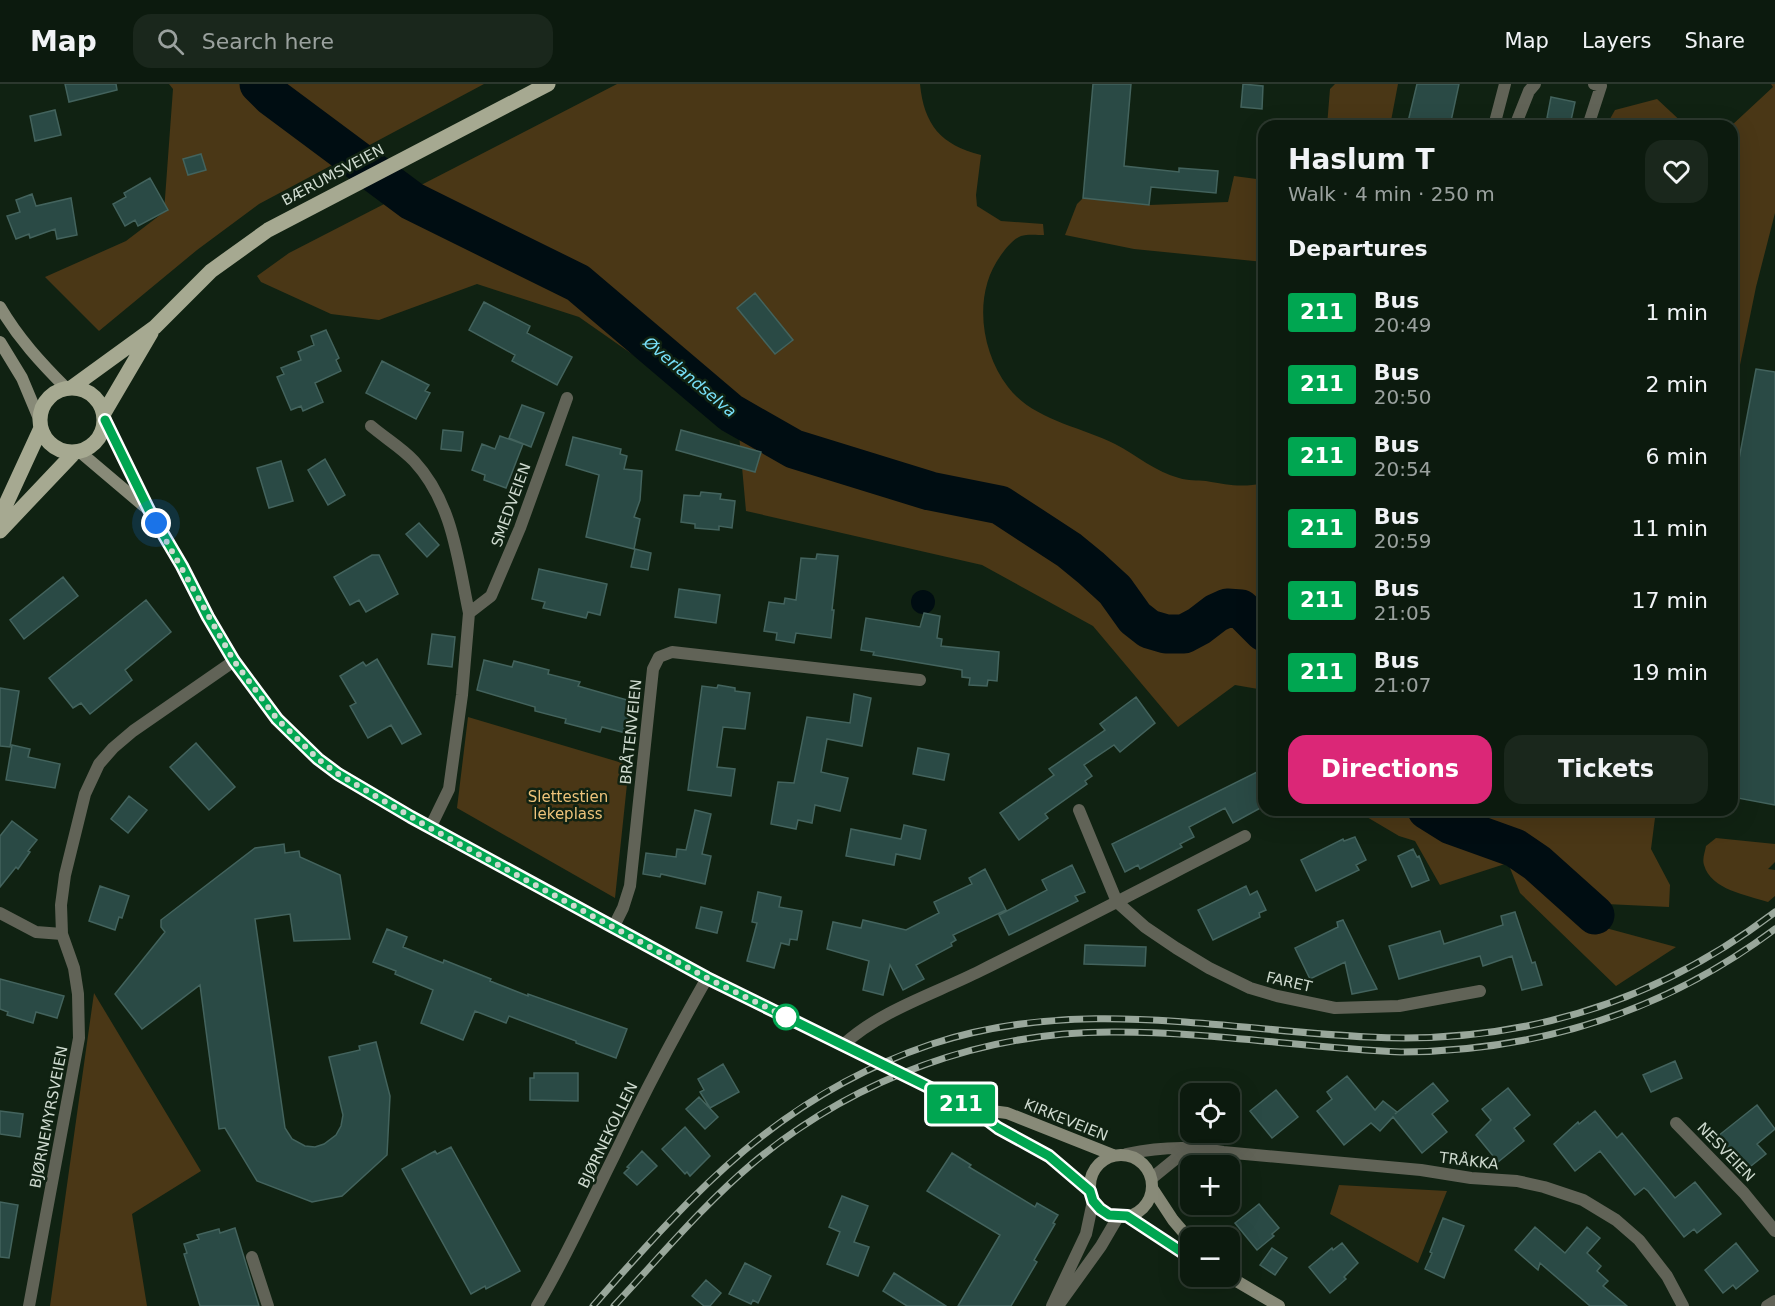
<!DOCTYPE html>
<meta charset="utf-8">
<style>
body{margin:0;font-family:"DejaVu Sans",sans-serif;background:#1a271c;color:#f1f3f6;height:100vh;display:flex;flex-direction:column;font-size:22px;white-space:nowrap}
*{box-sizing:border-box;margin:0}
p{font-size:20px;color:#9aa19e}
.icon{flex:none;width:33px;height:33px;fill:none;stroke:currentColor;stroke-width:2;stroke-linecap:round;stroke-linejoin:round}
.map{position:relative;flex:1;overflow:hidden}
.details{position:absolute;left:1258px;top:36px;width:480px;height:696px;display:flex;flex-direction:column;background:#0c1a0e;border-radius:18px;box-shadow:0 6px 24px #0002,0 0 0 2px #2c382e}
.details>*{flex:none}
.badge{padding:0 12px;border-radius:4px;font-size:21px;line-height:39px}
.fabs{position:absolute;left:1180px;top:999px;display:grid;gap:12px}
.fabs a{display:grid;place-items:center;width:60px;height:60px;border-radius:12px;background:#0c1a0e;box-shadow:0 6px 24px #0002,0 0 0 2px #2c382e;font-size:30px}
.you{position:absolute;width:30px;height:30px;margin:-15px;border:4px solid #fff;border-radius:50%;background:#1a73e8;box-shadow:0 0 0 9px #1a73e833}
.map>.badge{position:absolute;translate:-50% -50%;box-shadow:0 0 0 3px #fff}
h2{padding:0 30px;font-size:22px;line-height:54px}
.round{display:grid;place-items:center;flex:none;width:63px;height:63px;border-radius:18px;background:#1a271c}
.overview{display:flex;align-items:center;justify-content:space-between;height:102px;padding:0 30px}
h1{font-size:28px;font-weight:600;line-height:45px}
.button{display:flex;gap:12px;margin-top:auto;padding:12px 30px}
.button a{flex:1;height:69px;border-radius:18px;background:#db2777;color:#fff;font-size:24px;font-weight:600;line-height:69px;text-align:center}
.button a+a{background:#1a271c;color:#f1f3f6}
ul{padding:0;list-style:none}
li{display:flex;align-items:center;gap:18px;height:72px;padding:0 30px}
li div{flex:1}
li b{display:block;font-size:22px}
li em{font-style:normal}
li .badge{min-width:66px;font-weight:700;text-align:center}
header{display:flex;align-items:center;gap:36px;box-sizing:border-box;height:84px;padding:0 30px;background:#0c1a0e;border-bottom:2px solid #2c382e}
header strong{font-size:28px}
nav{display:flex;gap:33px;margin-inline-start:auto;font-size:21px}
.search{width:420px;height:54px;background:#1a271c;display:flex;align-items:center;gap:15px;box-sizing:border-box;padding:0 21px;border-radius:18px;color:#9aa19e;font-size:22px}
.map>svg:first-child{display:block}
.green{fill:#4a3716}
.water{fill:#000d12}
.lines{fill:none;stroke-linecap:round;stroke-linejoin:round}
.river{stroke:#000d12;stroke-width:39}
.building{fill:#2a4a45;stroke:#43635d;stroke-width:1.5}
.minor{stroke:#616357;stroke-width:12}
.tertiary{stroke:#616357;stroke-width:12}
.secondary{stroke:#888a78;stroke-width:12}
.primary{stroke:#a6a991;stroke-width:15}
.rail-casing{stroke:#99a79b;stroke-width:7}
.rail{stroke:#102212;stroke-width:4.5;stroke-dasharray:14;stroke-linecap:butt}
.line-casing{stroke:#fff;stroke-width:14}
.line{stroke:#00a651;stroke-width:9}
.walk{stroke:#cedacf;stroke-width:6;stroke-dasharray:0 10.8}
.stop-dot{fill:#fff;stroke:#00a651;stroke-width:3}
.labels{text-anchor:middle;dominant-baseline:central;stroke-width:5;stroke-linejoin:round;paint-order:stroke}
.street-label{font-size:15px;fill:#cedacf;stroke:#102212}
.park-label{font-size:15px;fill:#eec37b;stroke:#102212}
.water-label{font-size:16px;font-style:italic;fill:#78e0f9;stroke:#102212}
</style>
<header>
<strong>Map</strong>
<div class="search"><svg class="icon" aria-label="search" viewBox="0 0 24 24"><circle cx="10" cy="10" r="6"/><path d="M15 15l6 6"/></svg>Search here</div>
<nav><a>Map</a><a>Layers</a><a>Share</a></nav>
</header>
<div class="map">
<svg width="1775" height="1222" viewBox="0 0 1775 1222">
<rect width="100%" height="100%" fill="#102212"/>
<path class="green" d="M169,0H484L259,120L197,166L99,247L45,193L126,157L164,128L173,5Z
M617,0H920C924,41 941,61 981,71L976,111L977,122L1001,137L1043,140L1044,151C1037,151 1027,150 1021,152C1013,155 1006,164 1001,171C973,209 980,266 1008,303C1033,336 1079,342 1115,360C1136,371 1156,388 1179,394C1188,397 1197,396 1206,397C1229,401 1241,404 1264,399V610L1258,605L1235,601L1178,643L1093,542L982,481L746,427L739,350L659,289L579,233L477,200L379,236L331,230L261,198L257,192L289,169Z
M1335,0H1398L1390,42H1327L1330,5Z
M1771,0H1775V129L1756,203L1733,315L1731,42L1773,3Z
M1657,15L1686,42H1606L1615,26Z
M1234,92L1264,96V178L1134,165L1065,151L1077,120L1083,114L1149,121L1228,118Z
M468,633L629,681L615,814L457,724Z
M1355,726H1656L1651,765L1670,801L1669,823L1606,820L1591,840L1676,863L1616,902L1520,809L1508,779L1440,801L1415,757L1399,752Z
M1716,754L1775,760V778L1768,785L1775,786V812L1768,818C1747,811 1711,806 1704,781C1702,775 1705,768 1706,762Z
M94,909L201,1087L132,1130L147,1222H50Z
M1339,1101L1447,1107L1418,1179L1330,1130Z"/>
<path class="water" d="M911 518a12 12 0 1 1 24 0a12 12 0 1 1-24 0Z"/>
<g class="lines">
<path class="river" d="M259,0L271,12L412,117L578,199L731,329L794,365L930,407L1000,421L1069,466L1091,484L1115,506L1135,534L1149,545L1166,550H1184L1199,542L1216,529L1227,524L1241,525L1264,548
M1427,726L1451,741L1515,764L1537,779L1595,831"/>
</g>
<path class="building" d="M65,0H116L117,6L69,18Z
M1093,0H1131L1124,82L1179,88V84L1218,87L1216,109L1151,103L1149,121L1083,114Z
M1243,0L1263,2L1262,25L1241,23Z
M1417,0H1459L1450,42H1407Z
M1551,13L1575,18L1570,41L1547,34Z
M55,26L61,51L35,57L30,32Z
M201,70L206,86L188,91L183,75Z
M150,94L168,126L138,142L135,136L125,142L113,120L126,113L124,109Z
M32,110L36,122L71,114L77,151L57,155L55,145L30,154L29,150L16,155L7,132L20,128L16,116Z
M755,209L793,256L775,270L737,224Z
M484,218L530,242L527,249L572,273L557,301L512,277L515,271L469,246Z
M326,246L339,274L336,276L341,287L315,299L323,318L303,327L301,322L291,326L277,293L284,290L281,284L301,276L298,268L314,261L311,252Z
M382,277L429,301L425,307L430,309L416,335L366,309Z
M1756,285L1775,288V721L1732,713V412Z
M522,321L544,329L531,363L509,354Z
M443,346L463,348L461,367L441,365Z
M681,346L761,368L755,388L676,366Z
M500,352L523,360L506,404L484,396L485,391L472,386L482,360L495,365Z
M573,353L621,365L620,370L627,372L624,385L642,387L640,416L634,433L640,435L634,465L586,453L599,391L566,381Z
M325,375L345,411L328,421L308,386Z
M281,377L293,417L269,424L257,384Z
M701,408L721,410L720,415L735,417L732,444L719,442V446L695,444V440L681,438L684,411L700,412Z
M419,439L439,461L427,473L406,450Z
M635,465L651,469L648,486L631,483Z
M817,470L838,472L832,526H834L831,554L796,549L794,559L776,556L777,549L764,547L769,518L784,520L785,514L796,516L801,474L816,475Z
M372,471H379L398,510L366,528L359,516L350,521L334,493Z
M539,485L607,500L600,531L588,528L586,534L543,524L545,518L532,515Z
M63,493L78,512L24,555L10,536Z
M679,505L720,511L716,539L675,533Z
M146,516L171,548L125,586L132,596L90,630L81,619L73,624L49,594Z
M924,529L940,532L937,554L942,555L941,562L999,568L997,597L988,596L987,602L969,601L970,594L962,593V586L873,571L874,568L861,566L866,534L920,543Z
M432,550L455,553L452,583L428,580Z
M377,575L421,650L402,660L391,641L368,654L350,622L356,619L340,592L363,578L366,582Z
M484,576L512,583L514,577L549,586L548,590L580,598L578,602L634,618L626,649L602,643L600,648L565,639L566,635L535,627V623L477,606Z
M718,601L735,604V607L750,609L745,645L723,643L717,683L735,685L731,712L688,706L702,602L717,604Z
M0,604L19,607L10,663L0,662Z
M854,610L871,614L862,662L827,655L821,688L848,694L840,727L815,721L812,739L798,736L796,745L771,740L778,698L794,699L807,633L850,639Z
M1136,613L1155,639L1120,668L1114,661L1084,681L1092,692L1085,697L1087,700L1045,730L1048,734L1019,756L1000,729L1054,691L1049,685L1105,646L1100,640Z
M196,659L235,703L209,726L170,683Z
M12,661L30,665L28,673L60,680L55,704L6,696Z
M918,664L949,670L944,696L913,690Z
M1259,687L1264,698V722L1233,739L1225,724L1189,743L1194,753L1180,760L1182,763L1140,785L1138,781L1125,788L1112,760Z
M129,712L147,726L128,749L111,735Z
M695,726L711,730L702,770L711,772L705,800L661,790L660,793L643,790L646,769L676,773L677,765L686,766Z
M12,737L37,756L28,767L30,768L18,785L16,783L0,803V752Z
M904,741L926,746L920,775L896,770L894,781L846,772L851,745L901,755Z
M1355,753L1366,776L1356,781L1359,786L1316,807L1301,776L1343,755L1344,757Z
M284,760L285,769L299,767L300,773L340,791L350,855L294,857L290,830L255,835L285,1044L292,1055L305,1062L315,1063L324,1060L336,1051L341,1042L343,1031L329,973L360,966L359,962L376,958L390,1012L387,1071L342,1112L312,1118L257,1097L225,1044L219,1045L200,901L142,945L115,910L165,848L161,843V836L255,764Z
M1413,765L1417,773L1419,772L1429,796L1412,803L1398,772Z
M1072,781L1085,808L1075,812L1078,817L1009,851L999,831L1047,806L1042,796Z
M985,785L1006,826L953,851L956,856L951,859L952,862L916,881L924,895L903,906L890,881L883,911L863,906L869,877L827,865L833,838L861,844L863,836L906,846L939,829L934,818L972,800L969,794Z
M100,802L129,812L122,834L119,833L115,846L89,837Z
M1246,802L1250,811L1257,807L1266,826L1259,829L1260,833L1213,856L1198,826Z
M758,808L781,813L779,823L802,827L797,856L790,855L789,861L781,859L774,884L747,877L757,839L752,838Z
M701,823L722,828L717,849L696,844Z
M1515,828L1532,879L1535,878L1542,901L1522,906L1512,872L1483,882L1480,872L1399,895L1389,862L1440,847L1444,860L1503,841L1501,832Z
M1343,836L1360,871L1377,905L1352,910L1345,878L1310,895L1295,864L1338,843L1337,838Z
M387,845L407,853L403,863L443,879L444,876L491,895L490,897L528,912V910L627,945L616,974L576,959V957L509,932L506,939L475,927L463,956L421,939L433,906L395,890L396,887L373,878Z
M1085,861L1146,863L1145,882L1084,880Z
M0,895L64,912L57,934L36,928L33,939L7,931L8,928L0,925Z
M1675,977L1682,994L1651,1008L1643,991Z
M723,980L739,1008L710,1024L700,1008L704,1006L698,995Z
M534,989H578V1017L530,1016V994H534Z
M1347,992L1375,1026L1383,1017L1397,1028L1395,1030L1433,999L1448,1017L1432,1030L1447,1048L1422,1069L1393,1033L1380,1047L1371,1039L1344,1061L1317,1027L1332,1015L1327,1008Z
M1508,1004L1530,1031L1514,1044L1524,1057L1498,1078L1476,1051L1491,1036L1482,1025Z
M1276,1006L1298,1033L1272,1054L1250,1027Z
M699,1013L718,1033L705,1045L686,1025Z
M1757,1021L1775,1045L1757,1060L1766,1070L1746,1086L1718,1052Z
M0,1027L23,1030L20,1053L0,1050Z
M1595,1027L1617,1054L1622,1049L1675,1114L1695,1098L1721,1130L1697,1149L1694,1145L1684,1153L1648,1107L1644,1104L1635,1111L1600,1067L1575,1087L1554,1060L1578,1038L1579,1040Z
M685,1043L710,1072L690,1092L687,1088L685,1090L662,1065Z
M451,1063L520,1187L486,1205L485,1202L471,1210L402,1085L435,1067L437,1070Z
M642,1067L657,1082L637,1101L624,1089L629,1084L627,1083Z
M952,1069L971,1081L969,1083L1035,1123L1037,1119L1058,1131L1053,1139L1055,1140L1034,1176L1037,1178L1011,1222H958L1000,1151L927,1107Z
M842,1112L868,1122L854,1158L869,1163L858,1192L827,1180L840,1148L829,1143Z
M0,1118L18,1121L9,1174L0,1173Z
M1259,1120L1279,1144L1272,1150L1274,1152L1257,1166L1235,1139Z
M1443,1134L1464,1142L1444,1194L1425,1185L1432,1169L1430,1168Z
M1535,1143L1565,1169L1587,1143L1600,1154L1587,1169L1601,1182L1597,1187L1608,1197L1603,1202L1627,1222H1590L1540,1179L1538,1186L1515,1166Z
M235,1144L259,1222H200L184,1170L187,1169L184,1160L199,1155L197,1151L219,1145L220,1149Z
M1342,1159L1358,1179L1344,1193L1346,1195L1330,1209L1309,1183L1332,1164L1333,1166Z
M1736,1159L1758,1187L1736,1205L1733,1201L1723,1209L1705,1186Z
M1272,1164L1287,1174L1275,1191L1260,1181Z
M745,1179L771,1192L758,1219L753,1216L751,1220L729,1210Z
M894,1189L946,1222H907L883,1207Z
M706,1196L721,1209L710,1222H704L692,1212Z"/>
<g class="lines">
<path class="minor" d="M1494,42L1505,0
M1515,42L1529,7L1535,0
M1588,42L1601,2L1594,0
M371,342C385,354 402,364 414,377C453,419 458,477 469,529
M1079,726L1117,818L1145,843L1176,864L1209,884L1250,904L1277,912L1335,924L1399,922L1480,907
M430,744L449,705L462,611L469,529L491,512L520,444L567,314
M0,829L36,848L62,850
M613,844L623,824L630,802L653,585L659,573L672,568L920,596
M843,961C881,926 934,910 980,887C1069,843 1157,797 1245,752
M1676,1039L1744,1109L1775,1147
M1126,1070C1159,1063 1189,1061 1223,1068L1421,1086L1471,1094L1517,1097L1544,1103L1583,1116L1616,1136L1639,1156L1667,1192L1683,1222
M1152,1094L1179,1072L1195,1066
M252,1173L268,1222
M29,1222L79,954L78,910L74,884L62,850L61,821L65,791L85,710L99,680L113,664L133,647L234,577
M537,1222C566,1174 589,1122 614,1072C643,1011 674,952 707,894"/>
<path class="tertiary" d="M1060,1219L1101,1162L1118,1133
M1052,1222L1086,1150L1093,1117
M1767,1222L1775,1217"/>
<path class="secondary" d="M0,223C18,254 41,279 66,304
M0,258L22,294L40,337
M105,336L149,427L182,482L208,533L234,577L277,635L318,675L338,690L411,733L707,894L973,1025L998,1044L1049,1072L1090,1107
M80,368L145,423
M976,1025L1007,1029L1113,1071
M1090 1102a31 31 0 1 1 62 0a31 31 0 1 1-62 0Z
M1152,1104L1173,1136L1191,1157
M1127,1132L1191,1174
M1228,1192L1279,1222"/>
<path class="primary" d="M40 336a32 32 0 1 1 64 0a32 32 0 1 1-64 0Z
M71,304L155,243L211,187L268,146L548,0
M104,329L151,249
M0,440L6,420L41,344
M0,447L74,369"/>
<g class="rail-casing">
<path id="rail" d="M593,1222C695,1106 781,1011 932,960C1076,912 1223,946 1369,953C1520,961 1655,919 1775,828
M614,1222C659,1174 702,1122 753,1079C855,994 984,947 1116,948C1211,948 1306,964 1401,968C1539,967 1664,928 1775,845"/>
</g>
<use href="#rail" class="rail"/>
</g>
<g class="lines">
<g class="line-casing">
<path id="line" d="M105,336L149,426L182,482L208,533L234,577L277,635L318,675L338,690L411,733L707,894L973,1025L998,1044L1049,1072L1090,1107L1093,1117L1100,1125L1109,1131L1127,1132L1191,1174"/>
</g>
<use href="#line" class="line"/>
<path class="walk" d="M156,439L234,577L277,635L318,675L338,690L430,744L707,894L786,933"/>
</g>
<circle class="stop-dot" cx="786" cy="933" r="12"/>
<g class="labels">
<g class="street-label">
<text transform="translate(333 91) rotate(-28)">BÆRUMSVEIEN</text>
<text transform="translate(511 421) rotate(-70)">SMEDVEIEN</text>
<text transform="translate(631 648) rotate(-84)">BRÅTENVEIEN</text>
<text transform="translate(1289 898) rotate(13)">FARET</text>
<text transform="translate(49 1033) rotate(-79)">BJØRNEMYRSVEIEN</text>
<text transform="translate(1066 1036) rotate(22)">KIRKEVEIEN</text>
<text transform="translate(608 1051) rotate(-64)">BJØRNEKOLLEN</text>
<text transform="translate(1726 1068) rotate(46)">NESVEIEN</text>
<text transform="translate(1469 1077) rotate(7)">TRÅKKA</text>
</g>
<g class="park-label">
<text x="568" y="713">Slettestien<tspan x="568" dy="17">lekeplass</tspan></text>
</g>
<g class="water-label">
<text transform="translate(690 293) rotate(40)">Øverlandselva</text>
</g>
</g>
</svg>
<div class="fabs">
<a><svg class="icon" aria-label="locate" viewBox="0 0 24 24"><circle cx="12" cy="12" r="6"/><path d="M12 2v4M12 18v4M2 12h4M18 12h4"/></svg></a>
<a>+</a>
<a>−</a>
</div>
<div class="you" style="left:156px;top:439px"></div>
<b class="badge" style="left:961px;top:1020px;background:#00a651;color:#fff">211</b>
<section class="details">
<div class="overview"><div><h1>Haslum T</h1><p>Walk · 4 min · 250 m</p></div><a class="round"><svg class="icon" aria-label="heart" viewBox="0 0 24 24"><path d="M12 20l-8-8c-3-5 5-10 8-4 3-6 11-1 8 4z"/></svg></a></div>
<h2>Departures</h2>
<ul>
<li><span class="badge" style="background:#00a651;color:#fff">211</span><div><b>Bus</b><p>20:49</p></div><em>1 min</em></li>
<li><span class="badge" style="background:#00a651;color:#fff">211</span><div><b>Bus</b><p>20:50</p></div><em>2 min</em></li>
<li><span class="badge" style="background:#00a651;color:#fff">211</span><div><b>Bus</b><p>20:54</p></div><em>6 min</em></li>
<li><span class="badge" style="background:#00a651;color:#fff">211</span><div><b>Bus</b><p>20:59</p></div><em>11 min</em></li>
<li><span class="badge" style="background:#00a651;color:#fff">211</span><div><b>Bus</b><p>21:05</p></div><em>17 min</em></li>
<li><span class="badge" style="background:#00a651;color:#fff">211</span><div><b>Bus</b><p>21:07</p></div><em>19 min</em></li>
</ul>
<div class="button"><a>Directions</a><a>Tickets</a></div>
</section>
</div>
